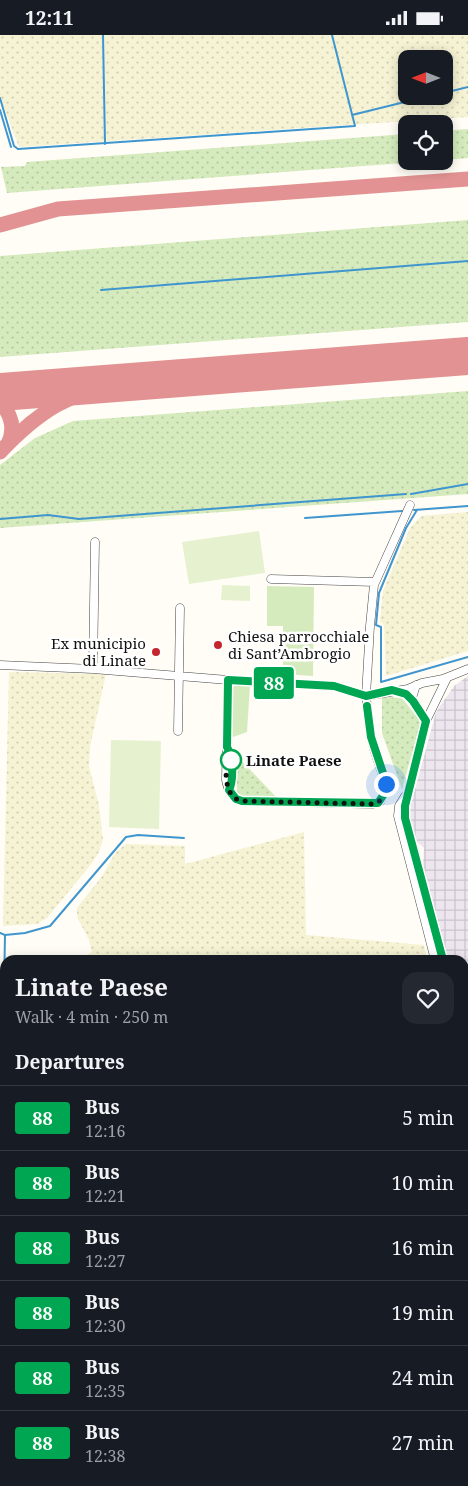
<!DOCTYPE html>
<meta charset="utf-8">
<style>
body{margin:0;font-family:"Noto Serif",serif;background:#242831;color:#f1f3f6;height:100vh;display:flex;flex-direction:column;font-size:19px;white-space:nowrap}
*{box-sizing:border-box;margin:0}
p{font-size:16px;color:#9ea1a6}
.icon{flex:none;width:28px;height:28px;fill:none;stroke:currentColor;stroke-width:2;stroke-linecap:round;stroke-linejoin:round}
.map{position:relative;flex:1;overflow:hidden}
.side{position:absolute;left:0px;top:920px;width:469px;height:531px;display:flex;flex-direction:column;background:#171b24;border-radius:15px 15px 0 0;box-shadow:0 2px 12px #0003}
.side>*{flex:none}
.badge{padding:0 10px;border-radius:4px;font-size:18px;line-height:32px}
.needle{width:32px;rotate:270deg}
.tools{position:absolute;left:398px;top:15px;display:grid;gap:10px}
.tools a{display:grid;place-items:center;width:55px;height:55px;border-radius:10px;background:#171b24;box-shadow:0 2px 12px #0003;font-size:25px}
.you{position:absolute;width:25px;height:25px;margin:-12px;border:4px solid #fff;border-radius:50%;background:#1a73e8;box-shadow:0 0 0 8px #1a73e833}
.map>.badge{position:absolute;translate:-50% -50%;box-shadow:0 0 0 2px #fff}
h2{padding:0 15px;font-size:19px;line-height:45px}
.round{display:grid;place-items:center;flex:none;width:52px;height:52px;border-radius:15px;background:#242831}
.headline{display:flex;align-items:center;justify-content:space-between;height:85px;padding:0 15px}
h1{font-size:24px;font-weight:700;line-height:38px}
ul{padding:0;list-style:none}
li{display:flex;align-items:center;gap:15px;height:65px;padding:0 15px;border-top:1px solid #363941}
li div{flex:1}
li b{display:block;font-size:19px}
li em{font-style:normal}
li .badge{min-width:55px;font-weight:700;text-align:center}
.status{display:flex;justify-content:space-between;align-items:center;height:35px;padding:0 25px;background:#171b24;direction:ltr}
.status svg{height:14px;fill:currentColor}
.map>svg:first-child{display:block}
.industrial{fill:url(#industrial-grid)}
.farmland{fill:url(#farmland-dots);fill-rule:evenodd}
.grass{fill:url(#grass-dots)}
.park{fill:#d5ebbd}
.pitch{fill:#e6f2cf}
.water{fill:url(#water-rules);stroke:#3f96cf}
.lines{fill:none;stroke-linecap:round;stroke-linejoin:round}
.stream{stroke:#3f96cf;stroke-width:2}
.taxiway{stroke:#e29292;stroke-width:15}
.runway{stroke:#e29292;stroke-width:38}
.minor-casing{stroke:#444;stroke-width:9}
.highway-casing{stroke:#222;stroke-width:13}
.minor{stroke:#fff;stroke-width:8}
.highway{stroke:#f5a25d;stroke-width:11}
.line-casing{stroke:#fff;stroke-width:11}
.line{stroke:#00a651;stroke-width:8}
.walk{stroke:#111;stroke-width:5;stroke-dasharray:0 9}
.poi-dot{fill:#c4262e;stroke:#fff;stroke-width:2}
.stop-dot{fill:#fff;stroke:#00a651;stroke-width:2.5}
.labels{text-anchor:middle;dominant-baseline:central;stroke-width:5;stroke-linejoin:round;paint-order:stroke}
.poi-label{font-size:15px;fill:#111;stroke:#fff;text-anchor:start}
.stop-label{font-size:15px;font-weight:bold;fill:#111;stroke:#fff;text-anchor:start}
</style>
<div class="status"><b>12:11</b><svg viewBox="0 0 49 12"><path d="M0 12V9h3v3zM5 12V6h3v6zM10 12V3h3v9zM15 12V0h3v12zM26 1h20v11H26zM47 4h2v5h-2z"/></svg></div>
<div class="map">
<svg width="468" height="1451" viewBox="0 0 468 1451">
<defs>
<pattern id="industrial-grid" width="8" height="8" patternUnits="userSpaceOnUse" patternTransform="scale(1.25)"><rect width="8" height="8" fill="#eee6ef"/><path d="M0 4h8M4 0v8" fill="none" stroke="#cbc4cc"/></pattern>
<pattern id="farmland-dots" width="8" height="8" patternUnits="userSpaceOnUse" patternTransform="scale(1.25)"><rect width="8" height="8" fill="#f6f3d4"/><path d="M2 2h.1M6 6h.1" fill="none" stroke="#d2cfb5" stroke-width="1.8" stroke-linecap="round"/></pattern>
<pattern id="grass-dots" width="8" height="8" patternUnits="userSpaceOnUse" patternTransform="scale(1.25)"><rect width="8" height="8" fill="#d5ebbd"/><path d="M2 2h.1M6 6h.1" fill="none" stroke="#b6c8a1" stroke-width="1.8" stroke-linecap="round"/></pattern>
<pattern id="water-rules" width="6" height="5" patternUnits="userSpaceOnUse" patternTransform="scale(1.25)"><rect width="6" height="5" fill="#b9e0f7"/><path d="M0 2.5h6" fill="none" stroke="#9ebfd3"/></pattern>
</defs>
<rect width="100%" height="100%" fill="#fffdf5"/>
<path class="industrial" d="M468,641V991L464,988V925H448L423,832L424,813L417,807L409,777L436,677L454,651Z
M0,1397L5,1404V1446H32L31,1451H0Z"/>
<path class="farmland" d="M0,0H468V82L19,112L0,62ZM406,24H444V61H406Z
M468,477V616L386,641L384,591L380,586L383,556L410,493L421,481Z
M9,637L106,639L90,712L89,731L99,770L103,805L99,817L92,828L47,883L37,889L3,891Z
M304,797L306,900L424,910L427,925H79L92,917L89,905L77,882V873L102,841L116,817L126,809L185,811V829Z
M0,999H5V1105L0,1103Z
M0,1122L5,1124V1284L0,1289Z
M5,1293V1404L0,1397V1298Z
M32,1446H292L284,1451H31Z"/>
<path class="grass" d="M468,94V123L444,125V96Z
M406,99V126H430L7,158L1,132L25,131L27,127Z
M468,185V287L0,322V221Z
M468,356V459L0,493V430L35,403L73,386Z
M386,662L402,663L419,684L420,690L402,754L382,698V663Z
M236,720L278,764L245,762L237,758Z"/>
<path class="park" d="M267,551L314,552L313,641L283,639V591H267Z
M236,650H250L247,697L233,702L229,698L230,653Z"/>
<path class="pitch" d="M259,496L265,538L189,549L182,507Z
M222,550L250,551V566L221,565Z
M111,705L161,706L159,794L109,792Z"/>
<path class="water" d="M5,954V986H0V955Z"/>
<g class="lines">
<path class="stream" d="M103,0L105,109
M444,58L468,52
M0,63L14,111L18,114L355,91L332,0
M0,75L11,112
M352,80L429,61
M101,255L468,226
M411,459L468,449
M414,475L468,471
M417,475L406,493L379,558L376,590L381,592V647L468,622
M305,483L402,476
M0,484L48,480L79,484L406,459
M0,898L5,900L4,955
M5,900L25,898L50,891L126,802L138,800L184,803"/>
<path class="taxiway" d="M0,190L58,174L468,144
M0,367C11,379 16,393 8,409
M0,417C38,377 70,356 125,347"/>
<path class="runway" d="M0,357L468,321"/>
<g class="minor-casing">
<path id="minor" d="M271,544L375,547
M0,630L93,634L228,645L334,651L366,661L408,654L422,648L443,644L468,634
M93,634L95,507
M228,645L226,745C228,755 231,763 242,766L373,769L380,767L387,753L374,714L369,691L366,661L370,591L374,550L410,470
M416,650L412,663L426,686
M178,696L180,573
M405,761L399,771L398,781L435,925
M443,925L404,777L426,686L447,643
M464,1030L468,1031
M464,1091H468
M464,1188H468
M464,1283L468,1280
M464,1419L468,1418
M324,1451L330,1446"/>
</g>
<g class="highway-casing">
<path id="highway" d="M430,1446L440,1451
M302,1451L313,1446
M345,1451L356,1446
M366,1451L385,1448L419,1451"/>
</g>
<use href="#minor" class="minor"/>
<use href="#highway" class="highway"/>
</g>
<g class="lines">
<g class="line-casing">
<path id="line" d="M367,671L371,702L388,753L378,768L242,766L236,764L229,755C234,744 233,722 227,712L228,645L334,651L366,661L392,655L406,659L413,666L426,686L405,771V783L443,925"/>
</g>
<use href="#line" class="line"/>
<path class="walk" d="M231,725L226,728C226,743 225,762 242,766L373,769C381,767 389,758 386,749"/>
</g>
<g class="poi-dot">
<circle cx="218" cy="610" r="5"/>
<circle cx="156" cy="617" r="5"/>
</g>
<circle class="stop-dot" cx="231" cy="725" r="10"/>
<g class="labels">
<g class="poi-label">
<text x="228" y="601">Chiesa parrocchiale<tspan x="228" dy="17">di Sant’Ambrogio</tspan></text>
<text x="146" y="608" text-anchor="end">Ex municipio<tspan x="146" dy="17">di Linate</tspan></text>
</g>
<g class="stop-label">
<text x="246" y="725">Linate Paese</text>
</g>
</g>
</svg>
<div class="tools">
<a><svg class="needle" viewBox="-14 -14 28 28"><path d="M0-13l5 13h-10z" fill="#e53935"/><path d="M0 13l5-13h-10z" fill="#9ea1a6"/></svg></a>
<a><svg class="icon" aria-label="locate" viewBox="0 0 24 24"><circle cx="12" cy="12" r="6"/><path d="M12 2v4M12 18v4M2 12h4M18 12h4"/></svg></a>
</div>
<div class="you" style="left:386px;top:749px"></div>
<b class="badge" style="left:274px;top:648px;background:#00a651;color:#fff">88</b>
<section class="side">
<div class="headline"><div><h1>Linate Paese</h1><p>Walk · 4 min · 250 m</p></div><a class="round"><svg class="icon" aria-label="heart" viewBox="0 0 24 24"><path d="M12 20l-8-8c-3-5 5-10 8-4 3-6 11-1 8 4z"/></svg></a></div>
<h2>Departures</h2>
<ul>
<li><span class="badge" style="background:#00a651;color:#fff">88</span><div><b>Bus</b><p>12:16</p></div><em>5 min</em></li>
<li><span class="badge" style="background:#00a651;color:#fff">88</span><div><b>Bus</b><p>12:21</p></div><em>10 min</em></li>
<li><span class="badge" style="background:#00a651;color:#fff">88</span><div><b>Bus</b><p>12:27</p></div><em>16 min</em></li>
<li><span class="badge" style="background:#00a651;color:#fff">88</span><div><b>Bus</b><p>12:30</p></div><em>19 min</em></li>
<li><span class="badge" style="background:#00a651;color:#fff">88</span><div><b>Bus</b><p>12:35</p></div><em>24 min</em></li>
<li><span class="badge" style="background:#00a651;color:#fff">88</span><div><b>Bus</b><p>12:38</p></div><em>27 min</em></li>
</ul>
</section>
</div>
